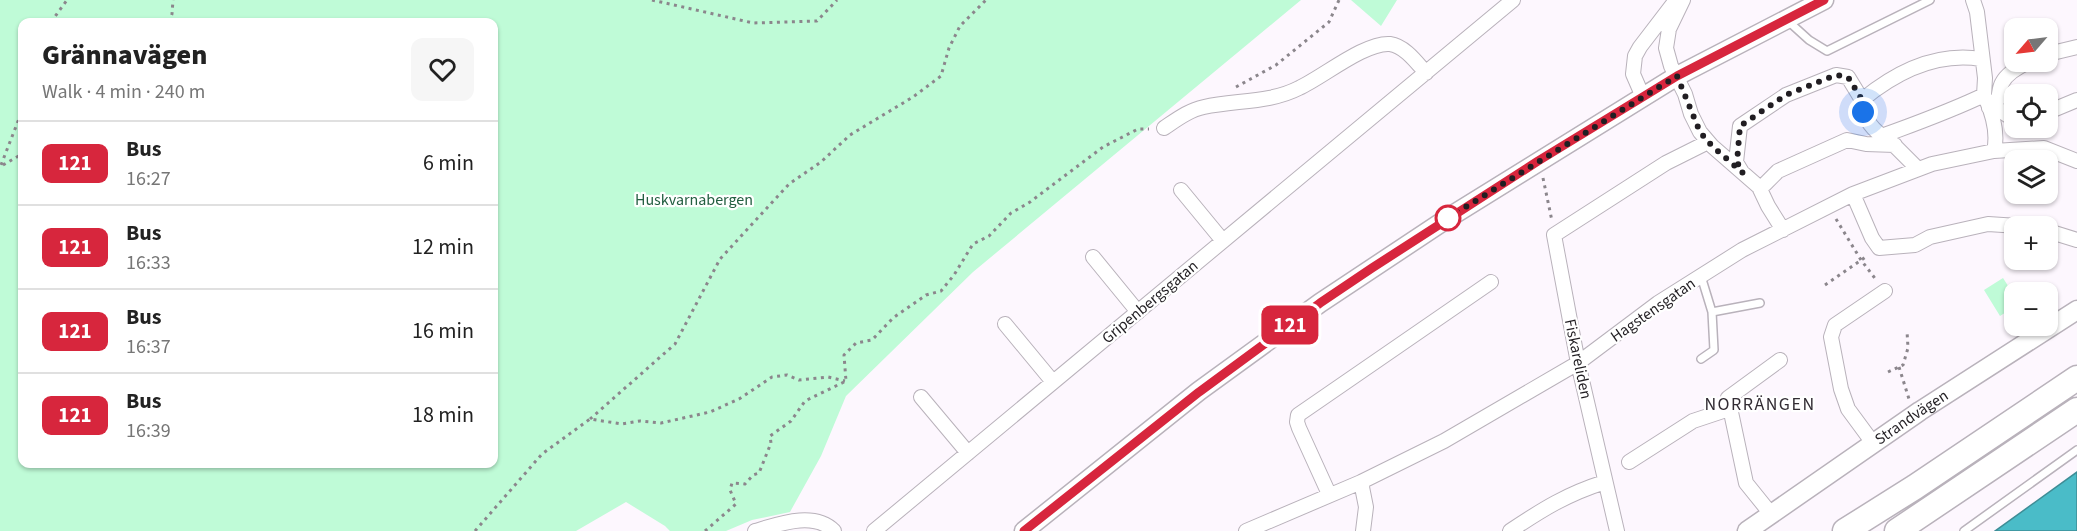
<!DOCTYPE html>
<meta charset="utf-8">
<style>
body{margin:0;font-family:"Source Sans 3",sans-serif;background:#f6f6f6;color:#222;height:100vh;display:flex;flex-direction:column;font-size:22px;white-space:nowrap}
*{box-sizing:border-box;margin:0}
p{font-size:20px;color:#767676}
.icon{flex:none;width:33px;height:33px;fill:none;stroke:currentColor;stroke-width:2;stroke-linecap:round;stroke-linejoin:round}
.map{position:relative;flex:1;overflow:hidden}
.details{position:absolute;left:18px;top:18px;width:480px;height:450px;display:flex;flex-direction:column;background:#fff;border-radius:12px;box-shadow:0 2px 4px #0004}
.details>*{flex:none}
.badge{padding:0 12px;border-radius:9px;font-size:21px;line-height:39px}
.needle{width:39px;rotate:242deg}
.tools{position:absolute;left:2004px;top:18px;display:grid;gap:12px}
.tools a{display:grid;place-items:center;width:54px;height:54px;border-radius:12px;background:#fff;box-shadow:0 2px 4px #0004;font-size:30px}
.you{position:absolute;width:30px;height:30px;margin:-15px;border:4px solid #fff;border-radius:50%;background:#1a73e8;box-shadow:0 0 0 9px #1a73e833}
.map>.badge{position:absolute;translate:-50% -50%;box-shadow:0 0 0 3px #fff}
.round{display:grid;place-items:center;flex:none;width:63px;height:63px;border-radius:12px;background:#f6f6f6}
.head{display:flex;align-items:center;justify-content:space-between;height:102px;padding:0 24px}
h1{font-size:28px;font-weight:800;line-height:45px}
ul{padding:0;list-style:none}
li{display:flex;align-items:center;gap:18px;height:84px;padding:0 24px;border-top:2px solid #e0e0e0}
li div{flex:1}
li b{display:block;font-size:22px}
li em{font-style:normal}
li .badge{min-width:66px;font-weight:700;text-align:center}
.map>svg:first-child{display:block}
.green{fill:#bffbd7;fill-rule:evenodd}
.water{fill:#4abcc8;stroke:#3e8d96;stroke-width:1.5}
.lines{fill:none;stroke-linecap:round;stroke-linejoin:round}
.lane-casing{stroke:#b9b2bb;stroke-width:10}
.street-casing{stroke:#b9b2bb;stroke-width:16}
.secondary-casing{stroke:#b9b2bb;stroke-width:21}
.highway-casing{stroke:#b9b2bb;stroke-width:27}
.path{stroke:#8b868c;stroke-width:3;stroke-dasharray:3 4.5;stroke-linecap:butt}
.lane{stroke:#fff;stroke-width:7}
.street{stroke:#fff;stroke-width:14}
.secondary{stroke:#fff;stroke-width:18}
.highway{stroke:#fff;stroke-width:24}
.line-casing{stroke:#fff;stroke-width:14}
.line{stroke:#d7263d;stroke-width:9}
.walk{stroke:#211e22;stroke-width:6;stroke-dasharray:0 10.8}
.stop-dot{fill:#fff;stroke:#d7263d;stroke-width:3}
.labels{text-anchor:middle;dominant-baseline:central;stroke-width:4.5;stroke-linejoin:round;paint-order:stroke}
.park-label{font-size:16px;fill:#235f41;stroke:#fff}
.street-label{font-size:16px;fill:#211e22;stroke:#fff}
.neighbourhood-label{font-size:18px;letter-spacing:1.5px;fill:#322c33;stroke:#fff}
</style>
<div class="map">
<svg width="2077" height="531" viewBox="0 0 2077 531">
<rect width="100%" height="100%" fill="#fdf7fe"/>
<path class="green" d="M0,0H1301L973,272L846,396L821,456L790,512L752,520L726,531H670L665,526L626,502L576,531H0ZM22,22H494V464H22Z
M1351,0H1397L1381,26Z
M2003,278L2014,295V307L2000,316L1984,290Z"/>
<path class="water" d="M2077,472V531H1995Z"/>
<g class="lines">
<g class="lane-casing">
<path id="lane" d="M1788,21L1809,40L1827,51L1930,0
M1701,276L1712,312L1714,350L1701,359
M1712,312L1760,303
M1964,531L2077,450"/>
</g>
<g class="street-casing">
<path id="street" d="M1683,0L1669,29L1666,48L1671,66L1685,94L1691,114L1700,132L1712,146L1759,187L1768,206L1783,230
M1973,0L1977,12L1985,78L1984,95C1951,111 1917,123 1882,136C1869,126 1863,116 1862,100C1896,72 1937,52 1981,59
M2048,54L2077,47
M1643,97L1633,74L1635,56L1640,47L1676,0
M1986,99C1993,115 1998,134 1994,151
M1994,106L2014,120
M1989,108C2002,103 1997,92 2002,83C2007,73 2020,66 2029,62
M2048,112L2077,100
M1164,128C1176,120 1189,110 1204,107C1236,100 1270,103 1299,88C1323,77 1365,42 1390,44C1405,46 1417,63 1426,73
M1889,140L1918,169
M1742,172L1736,162L1740,126L1786,95L1836,75L1848,77L1862,100
M1759,187L1765,184L1778,171L1847,140L1866,144L1895,145
M1181,190L1223,241
M1853,194L1872,238L1879,248L1915,245L1930,237L1988,224L2018,226
M2048,231L2077,240
M1093,257L1138,312
M1005,324L1053,382
M921,397L968,453
M1873,443L1848,409L1841,389L1831,337L1835,325L1885,291
M1629,462L1693,421L1729,409
M1361,482L1366,507L1363,531
M1329,494L1299,428L1297,422L1298,415L1491,282
M1771,514L1746,483L1728,398L1780,360
M755,531C779,524 814,511 834,531
M874,531L1513,0
M1246,531L1361,482L1444,441L1578,363L1658,303L1742,250L1853,194L1932,164L1994,151L2044,148L2077,161
M1510,531C1543,509 1567,494 1605,482
M1617,531L1578,363L1554,235L1666,163L1708,142"/>
</g>
<g class="secondary-casing">
<g id="secondary">
<path d="M1024,531L1199,391L1320,303L1448,218L1677,76L1824,0"/>
<path id="s1" d="M1747,531L1920,411L2077,310"/>
</g>
</g>
<g class="highway-casing">
<path id="highway" d="M1845,531L1915,487L2077,378
M1897,531L2077,410"/>
</g>
<path class="path" d="M652,0L753,23L817,21L837,0
M51,22L67,0
M169,22L172,14L173,0
M1236,87L1276,65L1329,22L1339,0
M1,165L22,111
M3,165L22,154
M1543,178L1552,221
M1836,219L1861,260L1877,281
M1825,285L1867,256
M1899,367L1909,399
M1888,372L1903,365L1908,348L1907,331
M590,419L675,344L720,259L789,184L821,162L850,135L913,97L941,76L949,48L960,26L986,0
M475,531L542,454L590,419L622,424L640,421L661,423L710,412L739,399L772,377L787,375L799,380L828,377L845,381
M705,531L736,504L730,490L732,483L745,484L753,475L759,473L771,443L770,436L791,421L805,401L846,381L844,355L856,343L872,340L893,318L926,295L941,291L954,275L973,244L989,236L1011,213L1030,202L1103,147L1138,129H1149"/>
<use href="#lane" class="lane"/>
<use href="#street" class="street"/>
<use href="#secondary" class="secondary"/>
<use href="#highway" class="highway"/>
</g>
<g class="lines">
<g class="line-casing">
<path id="line" d="M1024,531L1199,392L1320,303L1372,268L1538,161L1677,76L1824,0"/>
</g>
<use href="#line" class="line"/>
<path class="walk" d="M1448,218L1677,76L1700,132L1712,146L1743,173L1737,162L1740,126L1786,95L1836,75L1848,77L1862,100L1863,112"/>
</g>
<circle class="stop-dot" cx="1448" cy="218" r="12"/>
<g class="labels">
<g class="park-label">
<text x="694" y="200">Huskvarnabergen</text>
</g>
<g class="street-label">
<text transform="translate(1150 302) rotate(-40)">Gripenbergsgatan</text>
<text transform="translate(1653 310) rotate(-35)">Hagstensgatan</text>
<text transform="translate(1578 359) rotate(78)">Fiskareliden</text>
<text stroke="none"><textPath href="#s1" startOffset="200">Strandvägen</textPath></text>
</g>
<g class="neighbourhood-label">
<text x="1760" y="404">NORRÄNGEN</text>
</g>
</g>
</svg>
<div class="tools">
<a><svg class="needle" viewBox="-14 -14 28 28"><path d="M0-13l5 13h-10z" fill="#e53935"/><path d="M0 13l5-13h-10z" fill="#767676"/></svg></a>
<a><svg class="icon" aria-label="locate" viewBox="0 0 24 24"><circle cx="12" cy="12" r="6"/><path d="M12 2v4M12 18v4M2 12h4M18 12h4"/></svg></a>
<a><svg class="icon" aria-label="layers" viewBox="0 0 24 24"><path d="M12 4l9 5-9 5-9-5zM3 14l9 5 9-5"/></svg></a>
<a>+</a>
<a>−</a>
</div>
<div class="you" style="left:1863px;top:112px"></div>
<b class="badge" style="left:1290px;top:325px;background:#d7263d;color:#fff">121</b>
<section class="details">
<div class="head"><div><h1>Grännavägen</h1><p>Walk · 4 min · 240 m</p></div><a class="round"><svg class="icon" aria-label="heart" viewBox="0 0 24 24"><path d="M12 20l-8-8c-3-5 5-10 8-4 3-6 11-1 8 4z"/></svg></a></div>
<ul>
<li><span class="badge" style="background:#d7263d;color:#fff">121</span><div><b>Bus</b><p>16:27</p></div><em>6 min</em></li>
<li><span class="badge" style="background:#d7263d;color:#fff">121</span><div><b>Bus</b><p>16:33</p></div><em>12 min</em></li>
<li><span class="badge" style="background:#d7263d;color:#fff">121</span><div><b>Bus</b><p>16:37</p></div><em>16 min</em></li>
<li><span class="badge" style="background:#d7263d;color:#fff">121</span><div><b>Bus</b><p>16:39</p></div><em>18 min</em></li>
</ul>
</section>
</div>
